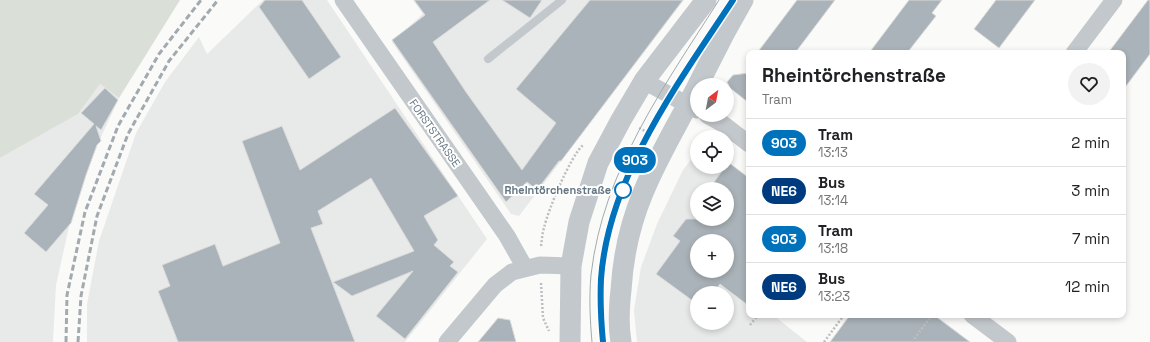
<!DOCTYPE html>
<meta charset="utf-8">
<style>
body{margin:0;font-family:"Space Grotesk",sans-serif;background:#f2f2f2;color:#202124;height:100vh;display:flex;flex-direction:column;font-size:15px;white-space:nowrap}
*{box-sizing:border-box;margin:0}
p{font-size:13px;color:#757577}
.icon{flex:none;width:22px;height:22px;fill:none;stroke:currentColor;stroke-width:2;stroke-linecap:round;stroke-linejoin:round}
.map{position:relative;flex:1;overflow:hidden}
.drawer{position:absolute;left:746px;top:50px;width:380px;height:268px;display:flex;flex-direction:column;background:#fff;border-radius:8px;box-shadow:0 2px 6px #0003}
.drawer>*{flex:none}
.badge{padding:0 8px;border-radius:13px;font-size:14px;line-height:26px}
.needle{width:26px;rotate:32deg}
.buttons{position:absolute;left:690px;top:78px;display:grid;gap:8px}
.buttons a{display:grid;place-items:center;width:44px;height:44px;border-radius:50%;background:#fff;box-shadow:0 2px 6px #0003;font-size:20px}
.map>.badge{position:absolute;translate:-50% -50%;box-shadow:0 0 0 2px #fff}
.round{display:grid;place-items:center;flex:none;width:42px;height:42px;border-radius:21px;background:#f2f2f2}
.summary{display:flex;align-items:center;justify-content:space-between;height:68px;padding:0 16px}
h1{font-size:19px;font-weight:700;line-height:30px}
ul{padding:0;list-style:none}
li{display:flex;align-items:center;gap:12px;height:48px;padding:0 16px;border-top:1px solid #e0e0e0}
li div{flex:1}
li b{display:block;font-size:15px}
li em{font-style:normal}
li .badge{min-width:44px;font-weight:700;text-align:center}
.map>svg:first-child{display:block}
.built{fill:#e8e9e9;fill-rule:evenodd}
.green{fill:#dadfd7}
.building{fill:#aab3b9;stroke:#dcdcda;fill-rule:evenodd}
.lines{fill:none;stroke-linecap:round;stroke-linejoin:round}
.path{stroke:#bbbfc2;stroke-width:2.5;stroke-dasharray:2 2;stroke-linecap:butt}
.service{stroke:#c3c8cc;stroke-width:8}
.minor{stroke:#c3c8cc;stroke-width:17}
.tertiary{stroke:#c3c8cc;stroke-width:21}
.tram{stroke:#a2aab0;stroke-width:1}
.rail{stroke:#a2aab0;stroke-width:3;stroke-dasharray:6 3;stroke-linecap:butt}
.line-casing{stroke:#fff;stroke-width:9}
.line{stroke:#0072bc;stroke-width:6}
.stop-dot{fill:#fff;stroke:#0072bc;stroke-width:2}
.labels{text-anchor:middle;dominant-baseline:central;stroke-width:4;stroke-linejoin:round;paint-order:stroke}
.street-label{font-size:11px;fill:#657683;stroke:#fff}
.stop-label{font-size:11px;font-weight:bold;fill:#657683;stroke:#fff;text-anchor:end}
</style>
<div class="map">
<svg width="1150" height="342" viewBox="0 0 1150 342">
<rect width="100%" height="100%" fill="#fafaf8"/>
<path class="built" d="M263,0H327L487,239L405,342H87V304L99,241L136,133L165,82L199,37L207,54Z
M413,0H684L519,216L511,214L392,42L423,14Z
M100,84L119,98L78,187L56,285L53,342H0V158L78,114Z
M697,156V167H727V162L749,178V315H773L807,342H637L634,310L641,267L657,224L683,170L693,157ZM697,189H727V219H697ZM697,241H727V271H697ZM697,293H727V323H697Z"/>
<path class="green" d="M0,0H180L119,98L100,84L78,114L0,158Z"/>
<path class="building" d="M265,0H302L341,57L309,79L259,7Z
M414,0H490L433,42L466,92L522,170L556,123L516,89L590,0H683L577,140L561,161H559L537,190L527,182L506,202L392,40L425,15Z
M502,0H542L530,18Z
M797,0H835L795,53H757Z
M909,0H942L932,13L936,16L907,53H869Z
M996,0H1035L999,48L974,29Z
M1148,0H1150V54L1123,90V53H1108Z
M749,73V103L730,88L727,82L733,75Z
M105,88L118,100L101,130L96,126L101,141L97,145L86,175L71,223L46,252L24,233L48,205L34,194L94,124L81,113Z
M395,108L458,196L424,216L438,240L434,245L454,262L450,266L458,272L405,339L376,316L413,271L352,296L333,282L414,251L371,178L318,211L323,224L311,228L355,342H178L158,291L170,286L162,265L215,244L223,266L280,243L242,141L282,126L300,170Z
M728,162L749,178V306L720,284L713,293H697V304L656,274L680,241L673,236L686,219H727V189H709L725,167H727ZM697,241H727V271H697Z
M850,315H934L970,342H830Z
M498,318L510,320L516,342H478Z"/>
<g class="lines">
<path class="path" d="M639,128L649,133
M541,246C542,240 542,234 544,228C548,210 570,157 583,145
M541,283L543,318L549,331
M750,325L758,315
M824,342L844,315
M912,342L932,315"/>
<path class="service" d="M488,59L562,0"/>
<path class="minor" d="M343,0L507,236L525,268
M1074,53L1114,0
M644,81L697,110
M707,115L723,124L749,144
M972,315L1008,342
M447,342L495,285L512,272L540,265L571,266"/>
<path class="tertiary" d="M698,85L724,34L743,0
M570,342L571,266L579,222L598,163L621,120L644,81L706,0
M621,342C618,325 619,308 621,290C623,257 630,224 643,193C658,156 679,122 697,87"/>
<path class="tram" d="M592,342C590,320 589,297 591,275C603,170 664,87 719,0
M603,342C601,321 600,300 601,279C608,176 679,83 734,0"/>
<path class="rail" d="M66,342L67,295L85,212L118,126L159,54L201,0
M78,342L81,296L97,216L128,134L169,61L218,0"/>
</g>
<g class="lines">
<g class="line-casing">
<path id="line" d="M603,342C601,321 600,300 601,279C608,177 679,82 733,0"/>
</g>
<use href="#line" class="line"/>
</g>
<circle class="stop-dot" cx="623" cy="190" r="8"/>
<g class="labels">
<g class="street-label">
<text transform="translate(435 133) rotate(55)">FORSTSTRASSE</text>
</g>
<g class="stop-label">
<text x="611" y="190">Rheintörchenstraße</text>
</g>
</g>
</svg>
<div class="buttons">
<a><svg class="needle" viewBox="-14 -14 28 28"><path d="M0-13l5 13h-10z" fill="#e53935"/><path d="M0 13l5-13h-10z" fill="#757577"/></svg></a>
<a><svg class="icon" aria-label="locate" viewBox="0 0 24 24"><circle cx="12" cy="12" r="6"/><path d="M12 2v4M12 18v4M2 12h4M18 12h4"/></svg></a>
<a><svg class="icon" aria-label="layers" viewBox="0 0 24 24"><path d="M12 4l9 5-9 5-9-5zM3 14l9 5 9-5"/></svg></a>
<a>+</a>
<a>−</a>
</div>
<b class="badge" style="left:635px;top:160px;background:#0072bc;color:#fff">903</b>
<section class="drawer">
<div class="summary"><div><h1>Rheintörchenstraße</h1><p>Tram</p></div><a class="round"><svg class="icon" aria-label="heart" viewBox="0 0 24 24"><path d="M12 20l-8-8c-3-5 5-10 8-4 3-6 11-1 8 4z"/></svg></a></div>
<ul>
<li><span class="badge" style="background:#0072bc;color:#fff">903</span><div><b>Tram</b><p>13:13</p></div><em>2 min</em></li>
<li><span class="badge" style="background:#003b80;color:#fff">NE6</span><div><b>Bus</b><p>13:14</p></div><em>3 min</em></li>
<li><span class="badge" style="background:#0072bc;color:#fff">903</span><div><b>Tram</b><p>13:18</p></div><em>7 min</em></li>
<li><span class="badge" style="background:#003b80;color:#fff">NE6</span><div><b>Bus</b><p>13:23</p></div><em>12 min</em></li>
</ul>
</section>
</div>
